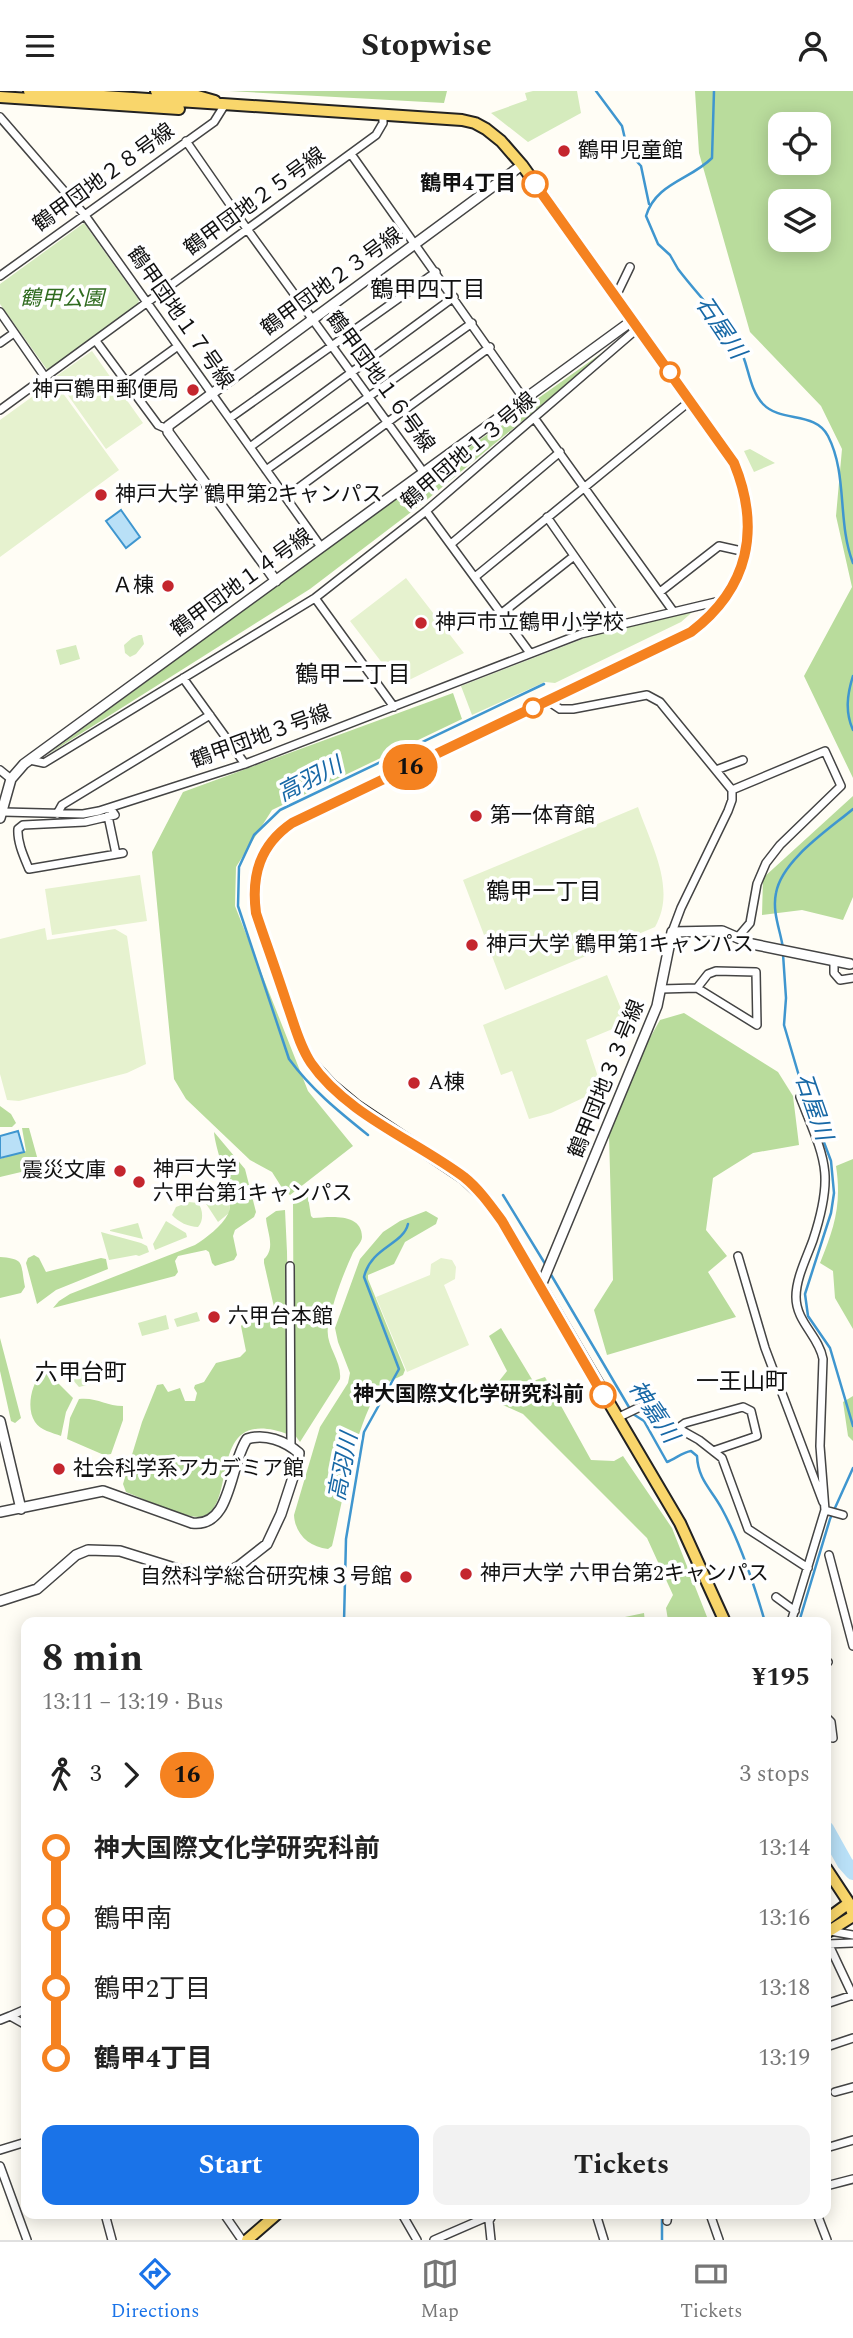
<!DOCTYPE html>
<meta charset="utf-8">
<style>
body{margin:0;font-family:Spectral,"Noto Sans JP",serif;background:#f2f2f2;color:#222;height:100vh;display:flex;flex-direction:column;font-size:26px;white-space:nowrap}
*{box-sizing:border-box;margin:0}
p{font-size:23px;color:#767676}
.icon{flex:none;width:38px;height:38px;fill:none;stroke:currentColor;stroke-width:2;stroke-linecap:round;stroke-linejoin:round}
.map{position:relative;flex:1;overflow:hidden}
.drawer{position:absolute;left:21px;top:1526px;width:810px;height:602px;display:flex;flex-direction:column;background:#fff;border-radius:14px;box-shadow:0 4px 18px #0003}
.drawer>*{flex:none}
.badge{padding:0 14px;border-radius:23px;font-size:24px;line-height:46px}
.controls{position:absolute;left:768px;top:21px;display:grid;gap:14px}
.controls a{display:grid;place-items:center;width:63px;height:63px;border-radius:14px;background:#fff;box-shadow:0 4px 18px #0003;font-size:35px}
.map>.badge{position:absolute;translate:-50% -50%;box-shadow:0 0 0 4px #fff}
.legs{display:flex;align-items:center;gap:10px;height:77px;padding:0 21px;font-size:23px}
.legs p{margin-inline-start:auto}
.overview{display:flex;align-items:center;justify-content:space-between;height:119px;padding:0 21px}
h1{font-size:38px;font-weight:700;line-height:52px}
.action{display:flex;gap:14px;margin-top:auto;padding:14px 21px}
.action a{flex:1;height:80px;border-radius:14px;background:#1a73e8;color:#fff;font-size:28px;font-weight:700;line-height:80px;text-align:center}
.action a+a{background:#f2f2f2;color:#222}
ul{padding:0 21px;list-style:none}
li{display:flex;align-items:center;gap:24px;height:70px;font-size:26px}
li i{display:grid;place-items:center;width:10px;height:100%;margin:0 9px;background:currentColor}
li i::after{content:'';width:18px;height:18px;margin:-9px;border:5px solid;border-radius:50%;background:#fff}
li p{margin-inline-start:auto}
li:first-child i{background:linear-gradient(#0000 50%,currentColor 0)}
li:last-child i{background:linear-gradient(currentColor 50%,#0000 0)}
header{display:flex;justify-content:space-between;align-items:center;height:91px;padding:0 21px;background:#fff;font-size:32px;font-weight:700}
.tab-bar{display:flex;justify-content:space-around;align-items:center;height:98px;border-top:2px solid #e0e0e0;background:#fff;font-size:19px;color:#767676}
.tab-bar a{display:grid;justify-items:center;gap:4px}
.tab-bar .on{color:#1a73e8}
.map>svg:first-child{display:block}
.green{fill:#d5ebbd}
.forest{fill:#b9dc9c;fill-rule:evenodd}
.pitch{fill:#e6f2cf}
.water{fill:#b9e0f7;stroke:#3f96cf;stroke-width:2}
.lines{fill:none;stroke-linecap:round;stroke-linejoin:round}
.stream{stroke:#3f96cf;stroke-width:2.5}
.river{stroke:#b9e0f7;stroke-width:16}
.minor-casing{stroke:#444;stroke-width:10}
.tertiary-casing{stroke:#444;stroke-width:12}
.primary-casing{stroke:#222;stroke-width:14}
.minor{stroke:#fff;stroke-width:7}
.tertiary{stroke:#fff;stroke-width:9}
.primary{stroke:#f9d66b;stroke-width:10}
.line-1-casing{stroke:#fff;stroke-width:16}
.line-1{stroke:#f58220;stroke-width:10}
.poi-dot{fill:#c4262e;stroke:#fff;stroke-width:2.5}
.stop-1-dot{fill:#fff;stroke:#f58220;stroke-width:3.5}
.labels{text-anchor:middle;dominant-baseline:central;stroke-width:7;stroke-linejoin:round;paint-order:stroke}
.poi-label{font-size:21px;fill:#111;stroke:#fff;text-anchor:start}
.street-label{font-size:21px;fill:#111;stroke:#fff}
.stop-label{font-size:21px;font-weight:bold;fill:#111;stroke:#fff;text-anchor:end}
.park-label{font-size:21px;font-style:italic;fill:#2f6b1f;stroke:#fff}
.neighbourhood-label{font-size:23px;fill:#111;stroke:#fff}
.water-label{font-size:23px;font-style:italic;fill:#1768a6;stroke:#fff}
</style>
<header><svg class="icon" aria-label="menu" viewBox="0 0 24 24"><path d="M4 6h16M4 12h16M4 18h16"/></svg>Stopwise<svg class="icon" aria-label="person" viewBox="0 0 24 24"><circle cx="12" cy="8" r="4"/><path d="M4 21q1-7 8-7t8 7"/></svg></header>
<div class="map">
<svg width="853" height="2149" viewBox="0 0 853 2149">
<rect width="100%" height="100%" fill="#fffdf5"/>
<path class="green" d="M533,0H577L581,22L528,51L491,22L527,9L525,2Z
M84,132L139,209L137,215L48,280L0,213V193Z
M750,358L775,372L754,381L744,360Z
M696,518L681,531L555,592L545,591L472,624L461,595L593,544Z
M139,544H142L144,553L136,563L130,566L125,562L124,554L132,547Z
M76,554L80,568L60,574L56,559Z
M226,1095L230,1110L229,1122L218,1131L201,1105Z
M189,1111L198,1112C203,1118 204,1130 198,1136C189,1136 178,1131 172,1124L176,1116Z
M166,1130L186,1142L187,1146L155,1159L153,1153Z
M138,1132L143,1148L110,1140V1139Z
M101,1141L141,1152L147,1155L149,1161L139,1165L136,1164L109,1169Z
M197,1221L200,1230L177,1236L174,1228Z
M166,1224L169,1238L142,1245L138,1232Z
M111,1269L114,1288L99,1291L95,1273Z
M87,1274L91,1293L79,1296L72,1288L67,1278Z"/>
<path class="forest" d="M229,0H447L444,12Z
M695,0H853V687L804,585L852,496L836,425L842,358L821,315L750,241L699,62ZM780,33H819V72H780ZM780,110H819V149H780Z
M620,249L423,412L310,498L47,664L308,471Z
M453,602L462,628L272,719L236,776L235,815L308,1000L353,1055L290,1104L284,1100L272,1081L250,1069L186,1008L174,988L152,761L183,701Z
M853,705V806L843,829L802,819L762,824L763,787Z
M684,922L778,981L793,1005L799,1054L753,1062L713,1087L706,1139L727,1165L708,1181L736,1226L607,1264L594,1219L613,1189L609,1044L634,975L660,929Z
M0,1015L11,1023L16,1032L12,1036H0Z
M22,1037H29L39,1073L38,1077L0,1086V1068L26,1060Z
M214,1041L245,1078L256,1121L254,1126L235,1139L233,1145L237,1164L234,1169L215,1175L212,1172L209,1161L206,1159L178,1165L175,1170L178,1181L175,1185L53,1217L59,1210L70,1203L195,1154C206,1147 222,1135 228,1123C236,1107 215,1060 214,1041Z
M853,1068V1238L835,1207L833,1180L820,1172C834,1137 842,1114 836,1075Z
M303,1099L307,1100L311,1125L313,1127C329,1126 362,1121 362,1146C362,1152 354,1158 352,1164C342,1186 332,1213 328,1236C325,1255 342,1269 340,1288L300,1351L294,1343L293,1109Z
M285,1119L287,1161L290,1344C201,1310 242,1421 199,1426C187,1427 141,1407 126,1401L123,1393L142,1331L157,1294L163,1293L168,1301L180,1297L185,1310H195L197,1302L194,1297L195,1294L204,1291L216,1272L240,1266L246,1260L241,1235L245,1230L272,1222L274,1216L264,1172V1168C276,1157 267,1141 266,1127L276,1120Z
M426,1120L438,1127L436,1133L405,1151L394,1173L368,1184V1188L405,1279L403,1284C395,1288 385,1291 380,1298C356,1329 342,1414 332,1455L328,1458C309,1456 295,1443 294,1424L320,1336L348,1292L350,1282L338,1251L335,1237L360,1168L383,1141L400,1130Z
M34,1164L39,1167L46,1181L101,1167L106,1168L108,1178L56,1199L37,1213L26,1172L28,1167Z
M0,1166C26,1168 20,1172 25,1196L21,1202L0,1207Z
M501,1237L533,1290L545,1286L591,1369L614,1370L623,1365L672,1437L709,1531H662L668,1529L666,1517L673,1504L647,1447L523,1323L503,1314L492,1299L507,1280L489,1245Z
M0,1247L21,1327L15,1332L11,1330L0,1280Z
M47,1281L73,1307L66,1321L61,1345C53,1342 40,1339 35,1331C26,1318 31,1293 42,1282Z
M853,1305V1350L848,1345L843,1311Z
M79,1308C97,1306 106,1315 123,1315V1329L111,1363L104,1364L67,1348L70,1327Z
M644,1522L645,1531H601Z"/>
<path class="pitch" d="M92,260L143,332L106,358L55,286Z
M54,290L119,379L0,466V329Z
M406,487L464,562L399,594L350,530Z
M638,716C651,754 677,798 655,836L505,899L463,789Z
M140,784L147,830L52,844L45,798Z
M45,837L47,849L115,838L127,845L146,973L127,982L19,1010L7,1009L0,983V848Z
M607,884L627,932L586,949L602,998L551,1022L529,1028L512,980L501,984L483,934Z
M441,1167L452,1169L456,1176L455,1188L444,1194L469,1254L407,1281L376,1206L430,1184L431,1173Z"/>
<path class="water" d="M121,419L140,446L126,457L106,430Z
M18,1040L24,1061L0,1067V1045Z"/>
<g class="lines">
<path class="stream" d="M596,0L622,35L628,61L641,75L649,113
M714,0L712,67C690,89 656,92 646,125L658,153L670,164L678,178C697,203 721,227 738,254C749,272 748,297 763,313C781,332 815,320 828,345C848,384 837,431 853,472
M853,585C847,604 845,621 853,639
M783,857C780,838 772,821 776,802C782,769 828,739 853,718
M783,863L786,907L784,934L799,985L831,1070L834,1102L831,1122L805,1203L808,1225L830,1257L853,1335
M368,1044C338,1020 311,998 289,968L238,815L239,776L254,744L280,719L544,593
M503,1104L547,1176
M550,1182L633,1323L644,1330L667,1371C675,1368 683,1361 691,1360L697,1365C698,1389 712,1399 722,1418C741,1453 754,1493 765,1531
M344,1531L346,1448L364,1341L399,1278L364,1186C371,1156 403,1154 408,1133
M799,1531L830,1428L853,1377
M662,2149V2123"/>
<path class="river" d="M826,1738L845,1772L853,1781"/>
<g class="minor-casing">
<path id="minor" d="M0,26L84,123L321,456
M186,50L247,138L424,382
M351,63L524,308
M0,185L214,31L224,15
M616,205L630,176
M0,221L45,286
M96,250L158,334L167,338
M0,252L14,242
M127,292L178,255
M0,319L376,44L383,32V23
M230,327L436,181
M535,328L673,520
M250,356L454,206
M266,379L472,232
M286,406L490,256
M426,420L530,562
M547,426L621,532
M451,453L560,361
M475,486L690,310
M660,501L719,455L746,461
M315,507L394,616
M502,522L574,465
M183,587L245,673
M548,610L560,618H573L647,604L660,611L732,699V709L728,720L681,817L672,841
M30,669L44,672L315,507L426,420L638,237
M0,679L11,688
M716,679L743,669
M732,699L825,660L841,695L780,754L766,772L757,793L750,832L738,846
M110,717L115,724L85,731L23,734L18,738C17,751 24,766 29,778L123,762
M3,721L83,723L99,720L245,673L581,543L724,509
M57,723L62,714L210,624
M108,725L116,763
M834,870V882L840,889L853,887
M661,898L697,897L757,934L756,881L716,880L708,883L697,897
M738,1165L765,1257L823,1411
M290,1175L291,1356
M617,1327L640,1316L699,1349L722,1367L748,1438L808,1477
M678,1337L685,1332L743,1316L751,1320L757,1345L713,1360
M825,1419L843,1424
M829,1464L853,1555
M776,1506L795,1520
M791,1531L825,1419L820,1355L823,1268C819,1245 796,1231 796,1206C796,1187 807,1166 813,1149C835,1082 825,1069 800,1006
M826,1572L828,1571
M826,1626L831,1631L833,1647
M830,1840L853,1844
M828,1852L853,1905
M827,1853L853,1852
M826,1913L853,1904
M10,1925L26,1918
M0,1929L10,1925L26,1934
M826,1956L853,1947
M835,2001L853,1996
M826,2057L853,2049
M0,2059L26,2051
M0,2075L27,2149
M826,2095L853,2088
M105,2123L112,2149
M224,2123L242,2149
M402,2123L417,2149
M596,2123L604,2149
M710,2123L719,2149
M817,2123L827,2149
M667,2130L668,2123
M434,2149L494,2123
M491,2149L489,2130L493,2123"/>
</g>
<g class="tertiary-casing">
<path id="tertiary" d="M276,490L168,341V335L522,74
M0,727L11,688L24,673L633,229
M540,1197L657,915L672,841L722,840L752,853L850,873
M0,1330L21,1418
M0,1421L103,1400L192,1432C232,1437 229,1374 247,1348C265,1342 285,1350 299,1362L298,1371L281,1423L267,1453L239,1475L221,1484L200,1485L120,1460L88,1459L76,1464L37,1498L0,1510"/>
</g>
<g class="primary-casing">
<path id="primary" d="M29,0L462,29L475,32L486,38L501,50L522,74L734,372C761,438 749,497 691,541L292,732C261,753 251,785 256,822L300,951L311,972L331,994L355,1014L464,1087L485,1107L502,1130L680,1432L725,1531
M156,0L194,4L215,10
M0,6L179,18
M826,1777L849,1812L853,1824
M826,1829L849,1812
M826,1842L853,1825
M247,2149L277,2123"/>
</g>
<use href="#minor" class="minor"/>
<use href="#tertiary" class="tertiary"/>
<use href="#primary" class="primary"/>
</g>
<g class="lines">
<g class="line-1-casing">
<path id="line-1" d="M535,93L734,372C761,438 749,497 691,541L292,732C260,754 251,784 256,822C266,852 277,882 287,913C294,932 299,954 311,972C346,1023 416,1050 464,1086C479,1098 491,1115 502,1130L603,1304"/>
</g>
<use href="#line-1" class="line-1"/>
</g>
<g class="poi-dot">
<circle cx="564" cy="60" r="7"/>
<circle cx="193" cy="299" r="7"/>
<circle cx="101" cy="404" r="7"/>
<circle cx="168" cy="495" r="7"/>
<circle cx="421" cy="532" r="7"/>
<circle cx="476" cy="725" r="7"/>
<circle cx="472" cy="854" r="7"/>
<circle cx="414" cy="992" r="7"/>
<circle cx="120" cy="1080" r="7"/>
<circle cx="139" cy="1091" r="7"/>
<circle cx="214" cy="1226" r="7"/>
<circle cx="59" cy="1378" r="7"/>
<circle cx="466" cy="1483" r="7"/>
<circle cx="406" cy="1486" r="7"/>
</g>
<g class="stop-1-dot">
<circle cx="535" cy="93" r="12"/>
<circle cx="670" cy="281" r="9"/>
<circle cx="533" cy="617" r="9"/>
<circle cx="603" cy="1304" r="12"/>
</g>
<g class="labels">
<g class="poi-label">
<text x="578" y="60">鶴甲児童館</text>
<text x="179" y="299" text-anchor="end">神戸鶴甲郵便局</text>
<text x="115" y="404">神戸大学 鶴甲第2キャンパス</text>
<text x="154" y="495" text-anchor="end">Ａ棟</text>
<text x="435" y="532">神戸市立鶴甲小学校</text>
<text x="490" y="725">第一体育館</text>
<text x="486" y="854">神戸大学 鶴甲第1キャンパス</text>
<text x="428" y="992">A棟</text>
<text x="153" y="1079">神戸大学<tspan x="153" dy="24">六甲台第1キャンパス</tspan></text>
<text x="106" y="1080" text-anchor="end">震災文庫</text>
<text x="228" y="1226">六甲台本館</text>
<text x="73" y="1378">社会科学系アカデミア館</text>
<text x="480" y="1483">神戸大学 六甲台第2キャンパス</text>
<text x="392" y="1486" text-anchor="end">自然科学総合研究棟３号館</text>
</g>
<g class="street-label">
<text transform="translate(104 87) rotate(-36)">鶴甲団地２８号線</text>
<text transform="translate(255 111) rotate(-36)">鶴甲団地２５号線</text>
<text transform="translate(332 191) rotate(-36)">鶴甲団地２３号線</text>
<text transform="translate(180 227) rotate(55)">鶴甲団地１７号線</text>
<text transform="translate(380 291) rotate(54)">鶴甲団地１６号線</text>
<text transform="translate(469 360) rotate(-40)">鶴甲団地１３号線</text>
<text transform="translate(242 492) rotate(-36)">鶴甲団地１４号線</text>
<text transform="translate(261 646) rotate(-20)">鶴甲団地３号線</text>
<text transform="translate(607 988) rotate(-68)">鶴甲団地３３号線</text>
</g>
<g class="stop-label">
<text x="516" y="93">鶴甲4丁目</text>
<text x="584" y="1304">神大国際文化学研究科前</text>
</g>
<g class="park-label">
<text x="62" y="208">鶴甲公園</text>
</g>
<g class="neighbourhood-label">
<text x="428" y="199">鶴甲四丁目</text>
<text x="353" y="584">鶴甲二丁目</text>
<text x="544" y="801">鶴甲一丁目</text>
<text x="81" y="1282">六甲台町</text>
<text x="742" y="1291">一王山町</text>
</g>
<g class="water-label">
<text transform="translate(720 237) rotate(56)">石屋川</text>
<text transform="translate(310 689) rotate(-27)">高羽川</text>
<text transform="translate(813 1016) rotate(71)">石屋川</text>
<text transform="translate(653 1321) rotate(56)">神嘉川</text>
<text transform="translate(344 1376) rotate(-79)">高羽川</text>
</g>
</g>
</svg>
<div class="controls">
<a><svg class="icon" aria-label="locate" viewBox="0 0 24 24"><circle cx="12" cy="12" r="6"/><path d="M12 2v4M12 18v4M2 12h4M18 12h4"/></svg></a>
<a><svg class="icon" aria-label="layers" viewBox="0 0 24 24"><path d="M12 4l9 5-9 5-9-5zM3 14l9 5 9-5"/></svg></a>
</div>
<b class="badge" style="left:410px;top:676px;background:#f58220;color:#111">16</b>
<section class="drawer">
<div class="overview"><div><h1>8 min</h1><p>13:11 – 13:19 · Bus</p></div><b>¥195</b></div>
<div class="legs"><svg class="icon" aria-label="walk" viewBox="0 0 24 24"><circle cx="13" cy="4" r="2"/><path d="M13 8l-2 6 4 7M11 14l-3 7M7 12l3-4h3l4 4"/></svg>3<svg class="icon" aria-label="forward" viewBox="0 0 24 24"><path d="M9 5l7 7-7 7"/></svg><b class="badge" style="background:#f58220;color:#111">16</b><p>3 stops</p></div>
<ul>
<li><i style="color:#f58220"></i><b>神大国際文化学研究科前</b><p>13:14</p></li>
<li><i style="color:#f58220"></i><span>鶴甲南</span><p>13:16</p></li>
<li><i style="color:#f58220"></i><span>鶴甲2丁目</span><p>13:18</p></li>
<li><i style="color:#f58220"></i><b>鶴甲4丁目</b><p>13:19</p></li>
</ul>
<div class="action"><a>Start</a><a>Tickets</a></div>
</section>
</div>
<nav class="tab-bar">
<a class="on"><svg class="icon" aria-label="directions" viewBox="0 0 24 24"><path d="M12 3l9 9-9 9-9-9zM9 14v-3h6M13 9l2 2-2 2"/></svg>Directions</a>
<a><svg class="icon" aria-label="map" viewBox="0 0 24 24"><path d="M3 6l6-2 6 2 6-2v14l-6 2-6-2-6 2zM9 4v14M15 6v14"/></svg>Map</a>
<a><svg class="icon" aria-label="tickets" viewBox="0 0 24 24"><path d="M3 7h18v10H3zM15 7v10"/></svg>Tickets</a>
</nav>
